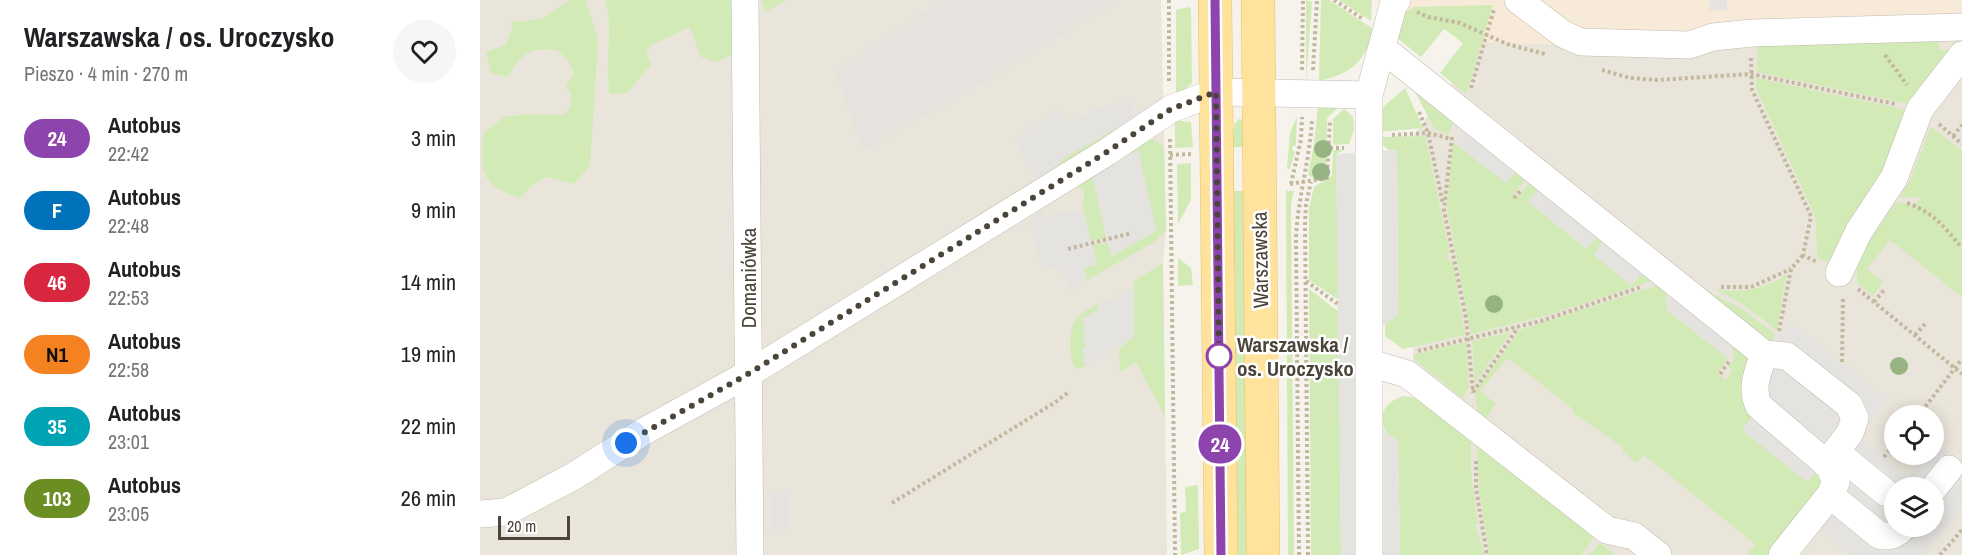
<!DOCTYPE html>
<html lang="pl">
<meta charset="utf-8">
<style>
body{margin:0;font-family:"Archivo Narrow",sans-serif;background:#f6f6f6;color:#202124;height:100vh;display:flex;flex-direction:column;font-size:22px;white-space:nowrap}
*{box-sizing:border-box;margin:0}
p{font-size:20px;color:#757577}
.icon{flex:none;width:33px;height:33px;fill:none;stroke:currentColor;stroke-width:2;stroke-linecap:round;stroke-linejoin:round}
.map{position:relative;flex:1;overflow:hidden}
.side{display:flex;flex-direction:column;background:#fff;width:480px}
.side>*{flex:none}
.badge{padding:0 12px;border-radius:20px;font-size:21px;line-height:39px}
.tools{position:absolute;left:1404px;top:405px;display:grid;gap:12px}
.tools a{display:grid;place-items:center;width:60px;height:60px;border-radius:50%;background:#fff;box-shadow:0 3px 15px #0003;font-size:30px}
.scale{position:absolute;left:18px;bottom:15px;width:72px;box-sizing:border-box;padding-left:6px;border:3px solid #4b4439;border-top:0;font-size:16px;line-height:21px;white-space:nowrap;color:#4b4439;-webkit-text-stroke:4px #fff;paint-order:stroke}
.you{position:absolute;width:30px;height:30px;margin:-15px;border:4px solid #fff;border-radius:50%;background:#1a73e8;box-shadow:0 0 0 9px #1a73e833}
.map>.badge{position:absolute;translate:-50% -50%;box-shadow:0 0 0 3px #fff}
.round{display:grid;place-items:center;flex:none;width:63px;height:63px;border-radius:32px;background:#f6f6f6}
.overview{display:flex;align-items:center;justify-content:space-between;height:102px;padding:0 24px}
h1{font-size:28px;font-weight:800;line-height:45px}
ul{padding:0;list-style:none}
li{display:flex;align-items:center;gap:18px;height:72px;padding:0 24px}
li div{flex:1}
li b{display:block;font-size:22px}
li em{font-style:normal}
li .badge{min-width:66px;font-weight:700;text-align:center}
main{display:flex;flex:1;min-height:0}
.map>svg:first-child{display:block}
.residential{fill:#eae5da;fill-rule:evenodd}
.commercial{fill:#f7ead8}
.industrial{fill:#e6e2dd}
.green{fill:#d2eab5}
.parking{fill:#e5e3e0;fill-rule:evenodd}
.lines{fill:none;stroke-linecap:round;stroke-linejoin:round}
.minor-casing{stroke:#c2bbae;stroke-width:28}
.major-casing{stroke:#e6c16a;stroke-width:34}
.path{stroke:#c4b79f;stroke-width:4;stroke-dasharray:3 3;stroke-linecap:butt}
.minor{stroke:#fff;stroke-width:27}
.major{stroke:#ffe39c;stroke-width:33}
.tree{fill:#97b381}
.line-casing{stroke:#fff;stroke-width:14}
.line{stroke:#8e44ad;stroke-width:9}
.walk{stroke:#4b4439;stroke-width:6;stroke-dasharray:0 10.8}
.stop-dot{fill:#fff;stroke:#8e44ad;stroke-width:3}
.labels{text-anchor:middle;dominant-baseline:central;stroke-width:5;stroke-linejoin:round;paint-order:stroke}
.street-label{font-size:21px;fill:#4b4439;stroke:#fff}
.stop-label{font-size:21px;font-weight:bold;fill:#4b4439;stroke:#fff;text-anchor:start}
</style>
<main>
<section class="side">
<div class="overview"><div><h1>Warszawska / os. Uroczysko</h1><p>Pieszo · 4 min · 270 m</p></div><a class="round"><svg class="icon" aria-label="heart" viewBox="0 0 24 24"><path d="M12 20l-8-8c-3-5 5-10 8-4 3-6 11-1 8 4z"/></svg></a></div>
<ul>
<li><span class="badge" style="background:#8e44ad;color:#fff">24</span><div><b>Autobus</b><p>22:42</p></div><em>3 min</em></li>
<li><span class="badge" style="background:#0072bc;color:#fff">F</span><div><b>Autobus</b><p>22:48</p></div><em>9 min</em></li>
<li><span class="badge" style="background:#d7263d;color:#fff">46</span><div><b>Autobus</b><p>22:53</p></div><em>14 min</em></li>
<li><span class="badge" style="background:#f58220;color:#111">N1</span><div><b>Autobus</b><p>22:58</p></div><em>19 min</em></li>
<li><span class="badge" style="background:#00a3b4;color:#fff">35</span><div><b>Autobus</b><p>23:01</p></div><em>22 min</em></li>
<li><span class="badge" style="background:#6b8e23;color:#fff">103</span><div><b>Autobus</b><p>23:05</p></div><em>26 min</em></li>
</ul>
</section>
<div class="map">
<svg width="1482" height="555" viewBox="0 0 1482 555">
<rect width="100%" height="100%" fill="#f6f3ec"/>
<path class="residential" d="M0,0H681L686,231L683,263L687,555H0Z
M1482,37V555H934L932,138L1001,42L1183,48ZM1414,416H1454V454H1414ZM1414,488H1454V526H1414Z"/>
<path class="commercial" d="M893,0H1482V37L1183,48L1001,42Z"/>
<path class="industrial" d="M463,0H638L535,64L383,151L355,69Z"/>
<path class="green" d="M90,0H106L118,41L110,166L94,184L66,177L50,187L40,198C1,186 0,172 3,134L24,117L48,114L84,115L91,107V93L86,86L94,74L88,60L77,50C47,48 43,53 27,77L11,73L6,52L26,45L33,25L31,22L61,19Z
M125,0H265L253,54L236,62L221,57L210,27L171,45L166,51L171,65L147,93L130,94C124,65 134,26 125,0Z
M282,0H306L286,12Z
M826,0L832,2L826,82Z
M841,0H849L895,30C884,62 871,74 839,81Z
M859,0H892L891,21Z
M1013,5L986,94L960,73L983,43L964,29L941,57L916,37L923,14L934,7Z
M708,7L711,9L712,83L696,97V10Z
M1459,33V50H1475L1434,105L1277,72L1278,43Z
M1276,78L1432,111L1406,173L1352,265L1337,257L1336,218L1276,88Z
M925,88L943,128L897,132L903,107Z
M933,88L975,120L967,135L954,128Z
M838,107H859L847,118L846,177L833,178L828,175L834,144Z
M864,109L873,117L874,130L869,144L853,145V119Z
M817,117L816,146H813L812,150L815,151L810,169H807L810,132Z
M759,119L764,120V147H750L755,123Z
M651,120L580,169L578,164L582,159Z
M695,120L711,122L713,147L695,148Z
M1451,127L1482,151V297L1410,240L1387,269L1403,282L1393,296L1377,283V260L1415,202L1434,205L1442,198L1419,197L1429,183Z
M945,136L970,253L967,254L968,260L973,262L985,335L923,349L905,336V324L918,315L917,150H909L901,144V137Z
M669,137L684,147L686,231L673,243L607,280L603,267L617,265L612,246L627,242L632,256L676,231L658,150L640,159Z
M973,142L1025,182L1036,172L1047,178L1032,197L1036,199L1051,181L1057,191L1049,201L1106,249L1116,238L1120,237L1123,243L1114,255L1151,285L1161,275H1166L1171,281L1069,315L991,334L967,207Z
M853,150H864L856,154L859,300L829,280V208L834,187L852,176Z
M750,162H753L754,191H767L771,555H754Z
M711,163V200L698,224L697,164Z
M624,169L613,178L626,237L611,241L603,209L604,190L598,187L590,189Z
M806,191H814L811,204L814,555H808Z
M698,258L711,268L713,285L698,286Z
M683,263L685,416L656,362L640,372L639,348L654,337V281Z
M1306,275L1297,330L1261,303L1235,289C1261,293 1284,290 1306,275Z
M1178,285L1186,291L1187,310L1248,358L1237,373L1246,380L1252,370L1248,367L1254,359L1252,343L1268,356L1274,415L1262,430L1327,481L1339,467L1344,485L1290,555H1267L1275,544L1164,455L1157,463L1142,451L1144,448L1093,413L1094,410L1031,360L1026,359L1000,391L1016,404L1006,418L997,410L995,392L1040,330Z
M829,289L859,312L861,555H831Z
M1225,290L1262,309L1295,334L1292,342Z
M619,303L617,311L602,319L606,327V356L602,359L607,366L596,369C588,359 588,326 598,317C603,311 612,307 619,303Z
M1031,332L995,383L992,341Z
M986,342L989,387L982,398L935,360L933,355Z
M924,396L936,398L991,440V472L998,524L995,525L1005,555H920L918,440L907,434L900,419C905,406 910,400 924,396Z
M997,445L1114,538L1101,555H1010L999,489Z
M718,485L719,549L701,555L700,513L706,511L705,487Z
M1120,543L1135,555H1109Z"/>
<path class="parking" d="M1230,0H1247V10L1229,11Z
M652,100L653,111L651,120L582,159L578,164L580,169L556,184L535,140L574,110L593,121L616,109Z
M985,127L1036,172L1026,183L973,142Z
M658,150L676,231L632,256L613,177Z
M917,150L918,315L900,328L901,425L907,434L918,440L920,555H861L856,154Z
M1056,187L1120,237L1116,238L1107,249L1048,202L1057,191Z
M603,209L617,265L603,268L607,280L592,290L585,275L573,268L562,272L550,218L561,210L566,219L588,210L593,212Z
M1123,240L1166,275L1157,277L1150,285L1114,255Z
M653,289L654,337L607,366L602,359L606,356L602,349L606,346L603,339L606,337L602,329L606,327L602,319L617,311L619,305Z
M1186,291L1248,340V358L1187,310Z
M1310,321L1408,399L1379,436L1427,476L1445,455L1454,454L1456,441L1482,461V510L1444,555H1371L1322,514L1343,489L1339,468L1327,482L1262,430L1274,415L1269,369ZM1414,488H1454V526H1414Z
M309,489L310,533L304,530H291V492Z"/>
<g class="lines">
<g class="minor-casing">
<path id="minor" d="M265,0L270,555
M1038,0L1083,34L1101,42L1209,45L1233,37L1272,33L1482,27
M902,48L1284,354L1307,356L1369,405L1375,418L1370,433L1346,464
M1359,273L1379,231L1414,178L1440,109L1482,55
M1284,354C1278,372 1270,388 1279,406L1349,466L1356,482L1350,495L1302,555
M890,363L927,374L1127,530L1154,536L1178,555
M1356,452L1405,492
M1454,488L1469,469
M1350,495L1399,535C1409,538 1418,534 1424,526
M0,514L26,512L94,476L163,432L268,374L627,152L691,109L736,92L889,95L914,2L917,0
M889,555V95"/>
</g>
<g class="major-casing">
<path id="major" d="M735,0L741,555
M778,0L783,555"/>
</g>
<path class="path" d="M689,0V83
M854,0L883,19
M937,12L948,17L980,23L1027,44L1065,54
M1405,55L1427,85
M1271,58L1272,90L1331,216L1323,255L1337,262
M822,70L823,0
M833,70L837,0
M1122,70L1150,78L1177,80L1271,74L1415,104
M991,88L1014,9
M939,112L948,133L963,204
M1459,124L1482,144
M912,135L948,133L971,139
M1473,136L1482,125
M972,137L964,210L986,318L993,393
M690,139L695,555
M850,148H864
M690,155L711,154
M810,184L847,178L850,120
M811,184L821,139L822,117
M1034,198L1041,190
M1427,203C1455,213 1463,226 1482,248
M588,249L652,233
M826,281L859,305
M1241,287H1271L1311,269
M1378,289L1482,374
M1394,302L1404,290
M1299,331L1311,269L1323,255
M1435,335L1445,324
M938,351L1061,321L1161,287
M1362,362L1363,298
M1240,374L1250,360
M993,392L1035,332L1034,327
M1438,416L1482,359
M1404,457L1414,445
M996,461V488L1007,555
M412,503L574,403L589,392
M819,555L816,237C818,197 830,159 832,119
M828,555L825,224L826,204L831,182
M1460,555L1482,530"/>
<use href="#minor" class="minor"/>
<use href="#major" class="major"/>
</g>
<g class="tree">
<circle cx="843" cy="149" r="9"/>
<circle cx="841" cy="172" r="9"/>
<circle cx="1014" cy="304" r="9"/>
<circle cx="1419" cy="366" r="9"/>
</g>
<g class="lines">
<g class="line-casing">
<path id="line" d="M735,0L741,555"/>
</g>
<use href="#line" class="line"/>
<path class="walk" d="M146,443L268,374L627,152L691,109L736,92L739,362V356"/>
</g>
<circle class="stop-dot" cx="739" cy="356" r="12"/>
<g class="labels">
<g class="street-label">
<text transform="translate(780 260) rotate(-91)">Warszawska</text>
<text transform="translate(268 278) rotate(-90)">Domaniówka</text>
</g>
<g class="stop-label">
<text x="757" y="344">Warszawska /<tspan x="757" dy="24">os. Uroczysko</tspan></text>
</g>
</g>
</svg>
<div class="tools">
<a><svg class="icon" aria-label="locate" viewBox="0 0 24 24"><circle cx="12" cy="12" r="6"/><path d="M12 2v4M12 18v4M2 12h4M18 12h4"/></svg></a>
<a><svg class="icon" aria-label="layers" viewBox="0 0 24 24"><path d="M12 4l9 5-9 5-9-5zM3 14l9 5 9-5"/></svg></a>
</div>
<div class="scale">20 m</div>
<div class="you" style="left:146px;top:443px"></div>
<b class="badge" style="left:740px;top:444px;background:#8e44ad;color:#fff">24</b>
</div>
</main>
